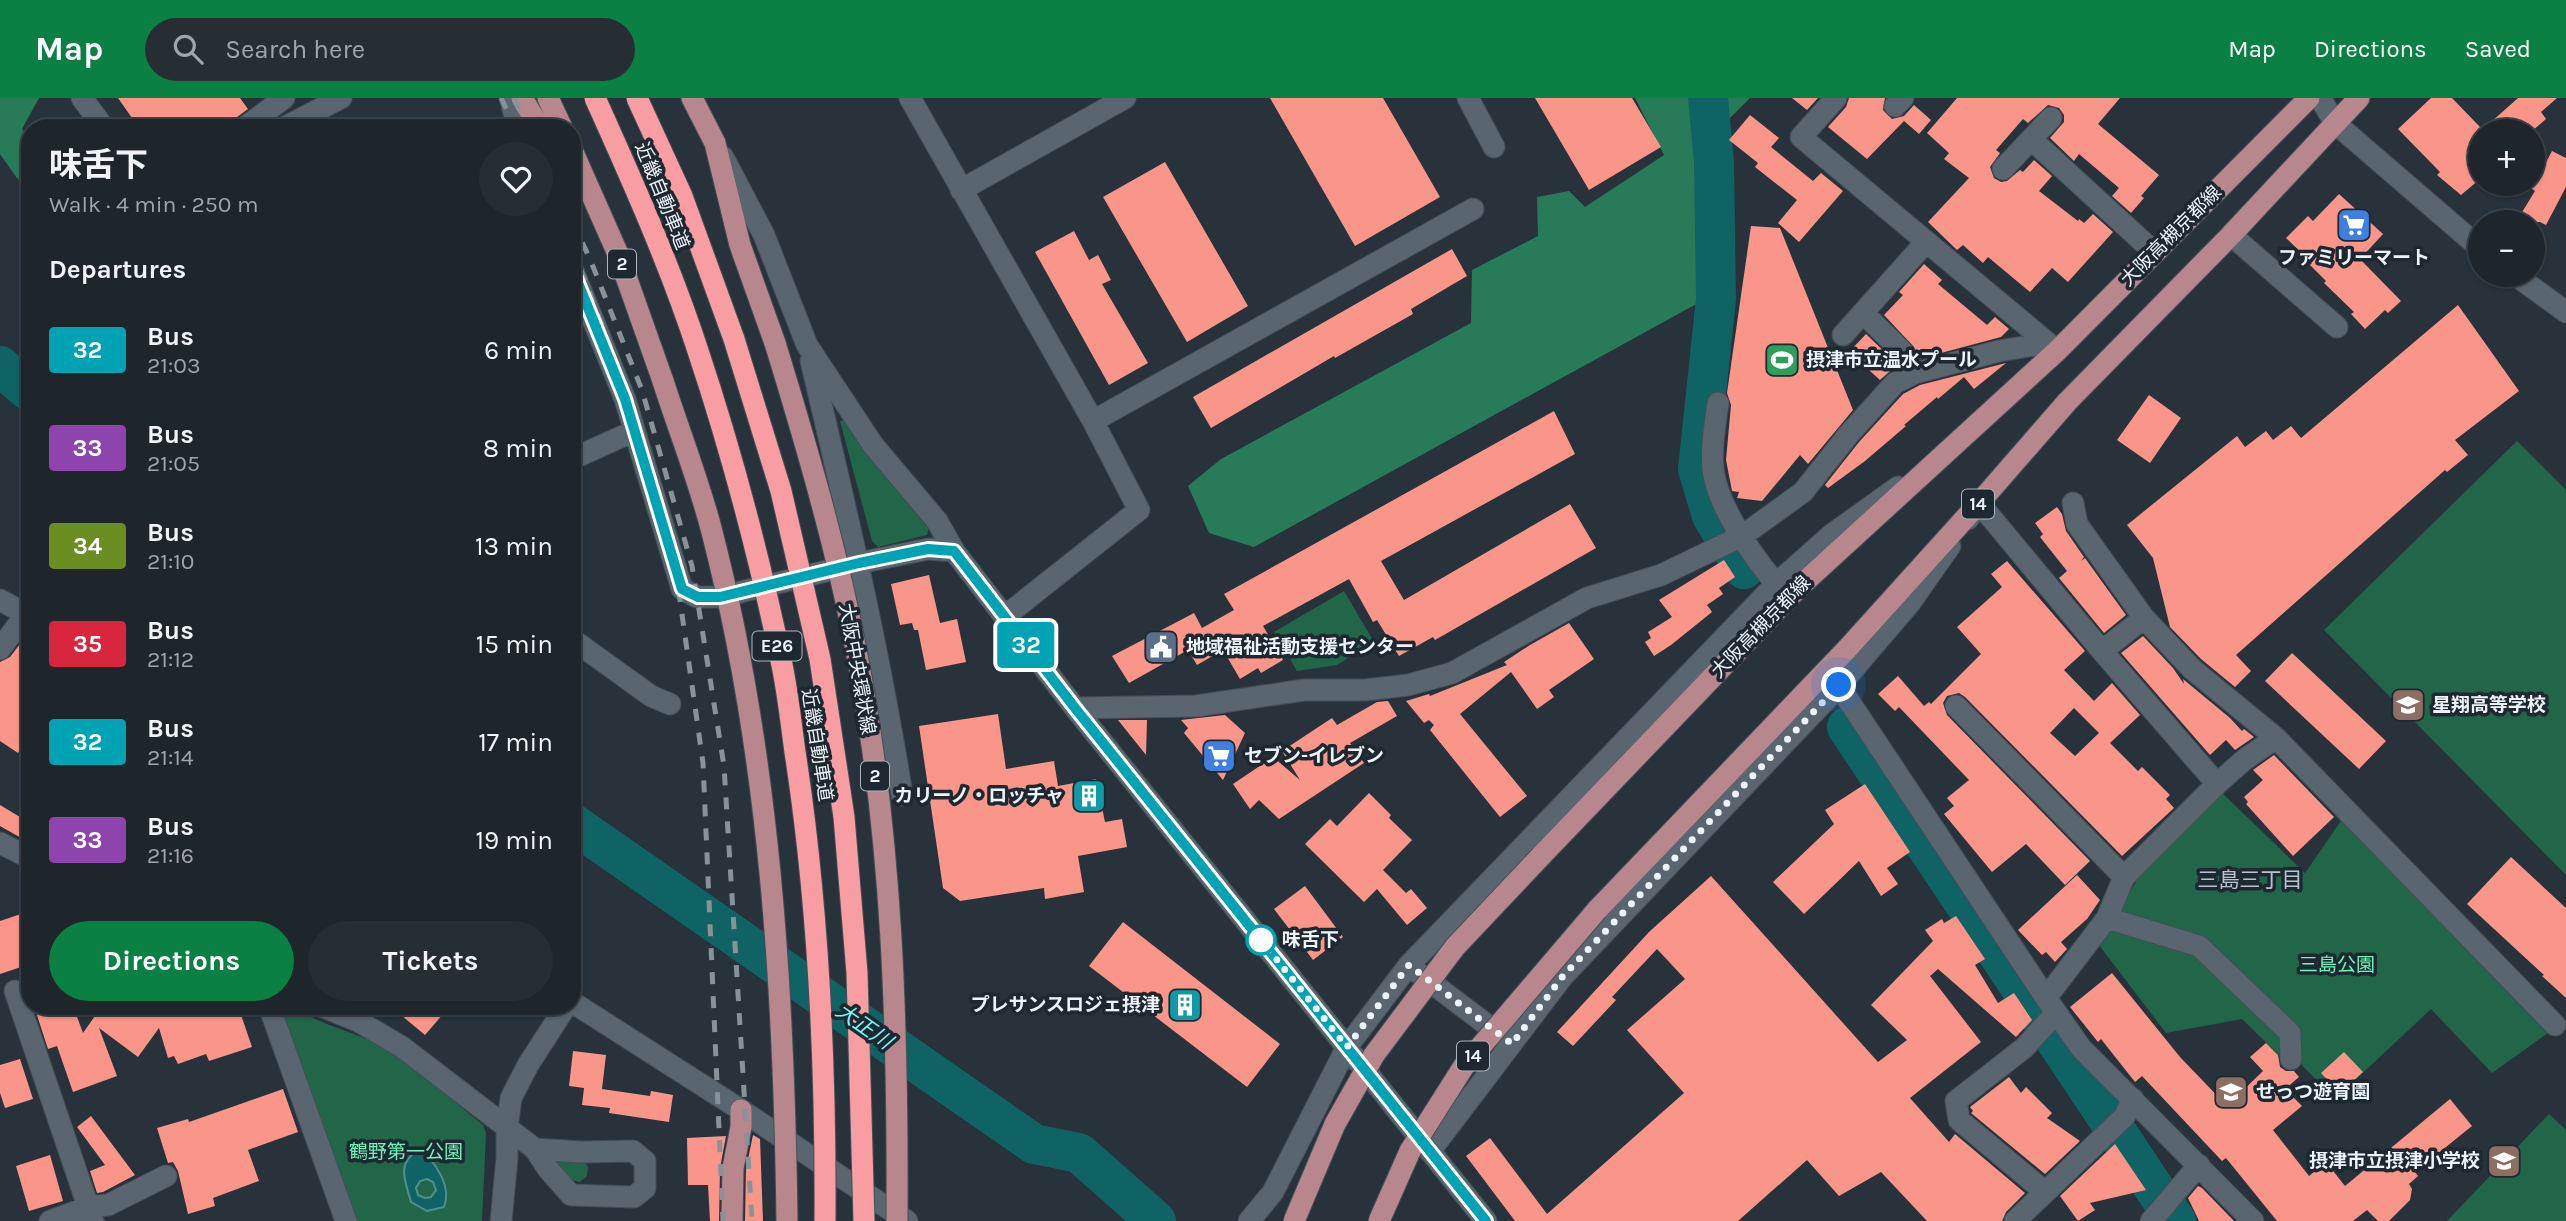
<!DOCTYPE html>
<meta charset="utf-8">
<style>
body{margin:0;font-family:Karla,"Noto Sans JP",sans-serif;background:#262e34;color:#f1f3f6;height:100vh;display:flex;flex-direction:column;font-size:26px;white-space:nowrap}
*{box-sizing:border-box;margin:0}
p{font-size:23px;color:#a1a5a9}
.icon{flex:none;width:38px;height:38px;fill:none;stroke:currentColor;stroke-width:2;stroke-linecap:round;stroke-linejoin:round}
.map{position:relative;flex:1;overflow:hidden}
.side{position:absolute;left:21px;top:21px;width:560px;height:896px;display:flex;flex-direction:column;background:#1e262c;border-radius:28px;box-shadow:0 2px 5px #0004,0 0 0 2px #3c4348}
.side>*{flex:none}
.badge{padding:0 14px;border-radius:5px;font-size:24px;line-height:46px}
.buttons{position:absolute;left:2468px;top:21px;display:grid;gap:14px}
.buttons a{display:grid;place-items:center;width:77px;height:77px;border-radius:50%;background:#1e262c;box-shadow:0 2px 5px #0004,0 0 0 2px #3c4348;font-size:35px}
.you{position:absolute;width:35px;height:35px;margin:-18px;border:5px solid #fff;border-radius:50%;background:#1a73e8;box-shadow:0 0 0 10px #1a73e833}
.map>.badge{position:absolute;translate:-50% -50%;box-shadow:0 0 0 4px #fff}
h2{padding:0 28px;font-size:26px;line-height:63px}
.round{display:grid;place-items:center;flex:none;width:74px;height:74px;border-radius:37px;background:#262e34}
.overview{display:flex;align-items:center;justify-content:space-between;height:119px;padding:0 28px}
h1{font-size:33px;font-weight:700;line-height:52px}
.primary-button{display:flex;gap:14px;margin-top:auto;padding:14px 28px}
.primary-button a{flex:1;height:80px;border-radius:42px;background:#0b8043;color:#fff;font-size:28px;font-weight:700;line-height:80px;text-align:center}
.primary-button a+a{background:#262e34;color:#f1f3f6}
ul{padding:0;list-style:none}
li{display:flex;align-items:center;gap:21px;height:98px;padding:0 28px}
li div{flex:1}
li b{display:block;font-size:26px}
li em{font-style:normal}
li .badge{min-width:77px;font-weight:700;text-align:center}
header{display:flex;align-items:center;gap:42px;box-sizing:border-box;height:98px;padding:0 35px;background:#0b8043;color:#fff}
header strong{font-size:33px}
nav{display:flex;gap:38px;margin-inline-start:auto;font-size:24px}
.search{width:490px;height:63px;background:#262e34;display:flex;align-items:center;gap:18px;box-sizing:border-box;padding:0 24px;border-radius:38px;color:#a1a5a9;font-size:26px}
.map>svg:first-child{display:block}
.green{fill:#226649}
.forest{fill:#287b58}
.water{fill:#106365;stroke:#528e91;stroke-width:2;fill-rule:evenodd}
.lines{fill:none;stroke-linecap:round;stroke-linejoin:round}
.river{stroke:#106365;stroke-width:40}
.building{fill:#f99689;fill-rule:evenodd}
.minor-casing{stroke:#454e56;stroke-width:23}
.major-casing{stroke:#454e56;stroke-width:23}
.minor{stroke:#59656f;stroke-width:21}
.major{stroke:#b8878e;stroke-width:21}
.rail{stroke:#899299;stroke-width:5;stroke-dasharray:12 12;stroke-linecap:butt}
.major-bridge-casing{stroke:#454e56;stroke-width:23;stroke-linecap:butt}
.highway-bridge-casing{stroke:#454e56;stroke-width:23;stroke-linecap:butt}
.major-bridge{stroke:#b8878e;stroke-width:21}
.highway-bridge{stroke:#f89da2;stroke-width:21}
.line-casing{stroke:#fff;stroke-width:16}
.line{stroke:#00a3b4;stroke-width:10}
.walk{stroke:#ecf3f9;stroke-width:7;stroke-dasharray:0 12.6}
.stop-dot{fill:#fff;stroke:#00a3b4;stroke-width:3.5}
.labels{text-anchor:middle;dominant-baseline:central;stroke-width:7;stroke-linejoin:round;paint-order:stroke}
.shield{fill:#1e2831;stroke:#aeb6bd;stroke-width:2}
.shield-label{font-size:18px;font-weight:bold;fill:#ecf3f9}
.street-label{font-size:19px;fill:#ecf3f9;stroke:#1e2831}
.poi-label{font-size:19px;font-weight:bold;fill:#ecf3f9;stroke:#1e2831;text-anchor:start}
.stop-label{font-size:19px;font-weight:bold;fill:#ecf3f9;stroke:#1e2831;text-anchor:start}
.park-label{font-size:19px;fill:#6bf7b9;stroke:#1e2831}
.neighbourhood-label{font-size:21px;fill:#b6c3ce;stroke:#1e2831}
.water-label{font-size:21px;font-style:italic;fill:#6ffbff;stroke:#1e2831}
</style>
<header>
<strong>Map</strong>
<div class="search"><svg class="icon" aria-label="search" viewBox="0 0 24 24"><circle cx="10" cy="10" r="6"/><path d="M15 15l6 6"/></svg>Search here</div>
<nav><a>Map</a><a>Directions</a><a>Saved</a></nav>
</header>
<div class="map">
<svg width="2566" height="1123" viewBox="0 0 2566 1123">
<rect width="100%" height="100%" fill="#28323b"/>
<path class="green" d="M844,322L929,430L927,437L878,449L872,443L840,323Z
M2517,343L2566,392V777L2324,532Z
M1344,493L1374,544L1337,567L1297,573L1274,534Z
M2219,692L2305,775L2343,720L2555,930L2492,975L2431,911L2335,1001L2289,954L2283,961L2242,921L2166,935L2099,847L2137,782L2169,743Z
M295,910C325,930 363,935 394,955C425,976 453,1003 483,1027L486,1035L482,1123H357L283,915Z
M2549,1016L2566,1032V1123H2447Z
M550,1060L583,1062L588,1069L587,1078L580,1084L570,1082Z"/>
<path class="forest" d="M0,0H39L22,31L30,42V91L17,80L0,56Z
M1635,0H1697L1704,66L1709,199L1254,449L1209,435L1188,388L1221,361L1471,225L1472,172L1538,138L1537,99L1569,93L1585,109L1664,57Z
M1719,0H1750L1725,25Z"/>
<path class="water" d="M416,1054H425C437,1069 452,1089 444,1109L427,1113L411,1104C406,1085 396,1066 416,1054ZM427,1081L433,1084L436,1092L431,1099L425,1100L418,1097L416,1090L420,1083Z"/>
<g class="lines">
<path class="river" d="M1708,0L1714,65L1716,201L1698,371L1712,418L1744,471
M0,268L30,294
M1847,629L2176,1123
M572,725L1034,1046L1079,1055L1156,1123"/>
</g>
<path class="building" d="M118,0H240L248,11L222,30H139Z
M1270,0H1383L1440,99L1355,148Z
M1535,0H1632L1661,49L1589,92Z
M1792,0H1818L1807,12Z
M1849,0H1885L1883,12L1892,21L1904,18L1914,7L1931,22L1919,36L1904,23L1867,61L1828,29L1846,9Z
M1957,0H2120L2098,26L2159,77L2141,98L2144,100L2131,115L2112,98L2119,90L2079,56L2074,63L2050,40L2064,24V17L2059,10L2048,7L2028,25L2023,21L1996,52L2000,55L1990,69L1994,80L2001,84L2007,83L2020,72L2023,74L2034,62L2052,78L2039,93L2078,123L2079,121L2084,125L2093,116L2113,134L2068,184L2052,170L2030,194L1988,159L1983,165L1963,147L1957,152L1928,124L1969,80L1944,61L1949,55L1927,35Z
M2431,0H2452L2480,29V81L2461,97L2437,77L2440,74L2398,31Z
M2518,0H2557L2541,14L2546,21L2532,33H2481Z
M1750,17L1779,40L1771,49L1813,83L1821,75L1843,93L1799,144L1778,125L1797,102L1755,69L1758,65L1729,42Z
M2552,53L2566,60V89L2546,127L2540,124H2516L2535,93L2532,91Z
M1165,64L1248,208L1187,244L1103,99Z
M2339,96L2383,136L2360,161L2401,203L2388,215L2385,212L2365,231L2351,216L2354,214L2324,185L2326,183L2310,167L2312,165L2286,140L2308,118L2313,123Z
M1751,128L1780,130L1853,312L1808,366L1800,357L1762,403L1737,400L1739,394L1732,393L1726,362L1731,307L1727,295Z
M1074,133L1089,162L1098,157L1111,182L1102,186L1148,265L1109,287L1035,154Z
M1452,151L1467,178L1411,211L1413,216L1335,260L1334,258L1211,330L1193,299Z
M1924,166L1942,182L1938,186L1987,227L1995,219L2009,231L2001,239L1911,263L1914,257V249L1884,217L1903,197L1899,194Z
M2458,207L2519,293L2455,342L2468,357L2447,374L2445,372L2236,557L2251,573L2235,589L2201,561L2170,529L2153,460L2127,427L2237,338L2245,349L2266,333L2273,342L2291,328L2301,340Z
M1866,236L1893,262L1904,266L1889,274L1880,282L1849,254Z
M2006,265L1974,291L1964,279L1938,301L1937,299L1904,327L1906,328L1865,363L1828,390L1825,387L1859,344L1903,296L1920,287Z
M2149,297L2181,320L2150,365L2117,342Z
M1554,313L1575,356L1381,463L1404,502L1570,406L1596,450L1435,542L1433,539L1399,558L1377,522L1373,524L1349,481L1263,528L1283,562L1261,575L1258,570L1240,581L1223,552L1197,567L1188,552L1129,585L1112,558L1194,515L1202,530L1234,512L1224,496Z
M2057,409L2062,416L2066,433L2084,459L2081,463L2085,460L2126,517L2104,535L2059,480L2067,473L2040,439L2043,436L2035,425Z
M1724,462L1735,479L1719,490L1723,496L1707,507L1712,514L1671,547L1654,558L1645,544L1651,540L1648,534L1672,519L1659,502Z
M2007,463L2085,553L2064,572L2094,603L2112,585L2140,617L2110,645L2138,673L2142,669L2170,697L2166,701L2174,710L2122,758L1965,599L1959,595L1947,598L1943,605L1947,617L2090,763L2065,787L2026,746L1992,774L1944,716L1954,708L1947,700L1969,682L1899,609L1895,613L1878,596L1898,578L1924,608L1929,604L1931,606L1981,556L1957,529L2002,489L1991,476ZM2074,610L2099,635L2075,658L2050,635Z
M929,477L940,525L957,521L966,564L926,572L918,532H914L912,525L900,527L891,486Z
M1569,525L1594,561L1549,592L1554,599L1537,611L1511,574L1460,616L1527,698L1500,719L1430,632L1434,627L1429,622L1424,625L1406,603L1429,596L1430,598L1507,567L1504,564L1530,547Z
M26,538L30,540V637L18,655L0,643V564L10,559Z
M2143,538L2173,570L2184,586L2183,581L2230,620L2242,633L2244,631L2254,639L2235,652L2226,642L2210,657L2121,555Z
M2292,555L2386,643L2359,671L2265,583Z
M1388,603L1397,618L1350,645L1364,665L1279,721L1259,702L1250,711L1233,686L1273,659L1300,682L1282,653L1332,620L1337,627L1377,604Z
M998,616L1006,671L1054,663L1058,688L1096,681L1105,724L1122,721L1127,749L1078,758L1084,794L1045,801L1044,790L960,803L943,790L919,628Z
M1225,617L1245,635L1223,682L1184,635L1188,630L1181,622Z
M1118,622H1147L1146,657Z
M2274,657L2334,719L2293,758L2246,706L2248,704L2244,699L2263,682L2253,672Z
M1865,686L1910,754L1887,770L1898,786L1881,798L1859,763L1804,816L1773,784L1834,726L1825,712Z
M1369,695L1391,717L1389,720L1412,742L1383,772L1406,795L1411,791L1427,810L1407,827L1377,791L1364,804L1305,746L1330,721L1337,728Z
M0,707L30,725V745L0,728Z
M2511,759L2566,810V900L2542,878L2544,877L2467,806Z
M2077,777L2100,802L2087,821L2061,844L2067,851L2055,864L2046,854L2042,857L2018,832Z
M1711,778L1878,964L1907,942L1871,907L1933,843L1925,832L1942,821L1944,825L1956,818L1985,861L1975,867L1998,905L2014,895L2032,922L2016,939L1938,871L1930,878L1981,944L1910,1000L1949,1044L1955,1036L2025,1095L2006,1114L2002,1123H1927L1881,1074L1839,1098L1807,1062L1738,1123H1515L1466,1058L1490,1040L1547,1116L1684,995L1627,932L1685,881L1657,851L1612,899L1616,902L1573,948L1557,934L1649,834Z
M1305,788L1343,839L1313,862L1274,811Z
M30,813V866L0,876V823Z
M1123,824L1280,946L1247,989L1089,868Z
M2112,875L2180,959L2227,1008L2263,973L2250,959L2266,945L2278,957L2280,969L2286,973H2294L2299,979L2285,991L2302,1008L2273,1032L2309,1078L2326,1064L2345,1088L2450,1001L2472,1028L2415,1074L2418,1078L2409,1086L2412,1091L2410,1102L2389,1123H2378L2367,1112L2353,1123H2277L2226,1060L2222,1063L2142,978L2135,984L2101,941L2098,944L2070,909Z
M34,908H73L83,935L102,908H134L147,918L177,908H238L252,949L209,963L206,956L178,966L174,958L168,960L159,930L138,959L99,930L117,978L73,994L57,948L48,951Z
M390,908H450L425,937Z
M573,953L606,957L602,991L650,998L651,993L673,997L669,1024L609,1015L610,1010L582,1007L584,990L569,988Z
M2344,954L2363,974L2340,995L2321,975Z
M20,961L33,1001L5,1010L0,995V967Z
M2009,979L2021,995L2026,989L2052,1015L2047,1020L2080,1043L2045,1076L1971,1015L1973,1013L1970,1009Z
M283,991L298,1034L248,1052L259,1083L213,1100L215,1108L188,1116L178,1073L173,1064L168,1065L157,1030L188,1021L189,1024Z
M91,1018L135,1077L103,1094L97,1095L90,1073L105,1067L77,1029Z
M753,1037L760,1041L763,1123H745L746,1071Z
M726,1038L720,1070L719,1123H710L708,1087H688L687,1040Z
M2115,1046L2146,1092L2090,1105L2095,1112L2078,1123L2060,1098Z
M50,1057L63,1103L29,1113L16,1068Z
M2198,1088L2202,1090L2234,1123H2199L2188,1100Z"/>
<g class="lines">
<g class="minor-casing">
<path id="minor" d="M82,0L104,30
M510,0L518,30
M910,0L1093,323L1139,412L1004,519
M1468,0L1494,49
M1836,0L1801,39L2055,251
M2320,0L2335,25L2480,150
M1895,8L1903,0
M244,30L284,0
M283,30L341,0
M2031,41L2154,154
M723,59L764,137L807,247L873,347L937,423L954,453L1075,610L1486,1123
M2003,71L2051,20
M961,92L1125,0
M2231,137L2337,229
M572,170L625,301L682,491L697,499H720L859,465L928,451L954,453
M2515,177L2566,214
M1863,215L1902,253
M1843,237L1926,144
M811,263C845,407 879,550 902,697
M1718,305C1715,327 1711,349 1713,371C1717,408 1753,458 1776,486
M1093,323L1473,111
M572,361L634,333
M2073,405L2077,426L2144,520L2192,571L2276,640L2555,927
M1968,421L1979,405L2102,553L2217,686
M0,502L30,518
M572,541L651,598L670,606
M0,551L26,516
M2102,553L2144,520
M1839,588L2046,900L2081,950L2253,1123
M1956,608L2124,779
M1075,610L1196,608L1304,592H1365L1408,587L1452,575L1587,500L1661,477L1742,438L1803,394L1849,336L1895,285L1915,275L1999,253L2047,245
M0,745L30,760
M2107,820L2199,848L2290,935L2291,961
M1416,873L1507,942
M15,893L93,1123
M2046,900L2107,820L2124,779L2217,686L2244,662L2276,640
M572,904L741,1012L907,1123
M269,908L346,1123
M321,908L358,923L402,949L535,1051L548,1071L571,1097L634,1099L645,1090V1063L633,1053L581,1054L535,1051
M1430,1053L1563,878L1839,588L1910,505L1950,448
M2045,1094L1959,1022L1956,1003L2024,950L2056,915
M50,1123L88,1109L108,1107L166,1078
M501,1123L507,1060V1030L511,1000L528,967L566,908
M1249,1123L1273,1094L1347,949L1409,867L1776,486L1831,437L1898,389
M2015,1123L2124,1019L2133,1001
M2151,1123L2199,1067"/>
</g>
<g class="major-casing">
<path id="major" d="M522,0L540,30
M548,0L562,30
M692,0L715,45L740,147L775,245
M572,52L618,156L663,283
M1541,758L1798,490L2057,253L2309,0
M1597,812L1847,551L1979,405L2067,304L2231,137L2359,0
M732,1123L733,1070L741,1029V1012"/>
</g>
<use href="#minor" class="minor"/>
<use href="#major" class="major"/>
<path class="rail" d="M501,0L516,30
M514,0L528,30
M572,123L590,161L642,292L692,468L724,668L752,1123
M572,149L629,298L676,474L703,665L723,1123"/>
<g class="major-bridge-casing">
<path id="major-bridge" d="M775,245C806,346 836,448 856,552C893,740 898,933 897,1123
M663,283C679,333 699,383 712,434C770,659 784,892 787,1123
M1294,1123L1335,1026L1374,957L1455,849L1541,758
M1379,1123L1410,1053L1464,968L1597,812"/>
</g>
<g class="highway-bridge-casing">
<path id="highway-bridge" d="M595,0C632,82 670,167 698,253C732,355 760,462 782,567C788,596 791,625 795,654C819,809 826,966 825,1123
M637,0L682,98L734,241L781,393L820,561L844,719L857,875L864,1123"/>
</g>
<use href="#major-bridge" class="major-bridge"/>
<use href="#highway-bridge" class="highway-bridge"/>
</g>
<g class="lines">
<g class="line-casing">
<path id="line" d="M572,170L625,301L682,491L698,499H720L859,465L928,451L954,453L1075,610L1486,1123"/>
</g>
<use href="#line" class="line"/>
<path class="walk" d="M1261,842L1347,949L1409,867L1512,946L1563,878L1839,587"/>
</g>
<defs>
<g id="supermarket-square" transform="scale(1.75)"><rect x="-9" y="-9" width="18" height="18" rx="4" fill="#3f7fe0" stroke="#1e2831"/><path d="M-6-5.5h2.5l.6 2H6L4.5 2H-2.5L-4.4-4H-6ZM-1.5 3.2a1.3 1.3 0 1 0 .1 0ZM3 3.2a1.3 1.3 0 1 0 .1 0Z" fill="#fff"/></g>
<g id="stadium-square" transform="scale(1.75)"><rect x="-9" y="-9" width="18" height="18" rx="4" fill="#2e9e5b" stroke="#1e2831"/><path d="M0-5a6.5 5 0 1 0 0 10a6.5 5 0 1 0 0-10ZM-3.5-1.8h7v3.6h-7Z" fill="#fff"/></g>
<g id="civic-square" transform="scale(1.75)"><rect x="-9" y="-9" width="18" height="18" rx="4" fill="#5c6f8a" stroke="#1e2831"/><path d="M-.6-6.5H3V-4.5H.6V-3L4-1V1h2V6H-6V1h2V-1L-.6-3ZM-1.2 2.5V6h2.4V2.5Z" fill="#fff"/></g>
<g id="school-square" transform="scale(1.75)"><rect x="-9" y="-9" width="18" height="18" rx="4" fill="#8d6e63" stroke="#1e2831"/><path d="M0-5L7-2L0 1L-7-2ZM-4 1L0 2.5L4 1V4Q0 6-4 4Z" fill="#fff"/></g>
<g id="building-square" transform="scale(1.75)"><rect x="-9" y="-9" width="18" height="18" rx="4" fill="#0f9aa8" stroke="#1e2831"/><path d="M-4-6H4V6H1V3H-1V6H-4ZM-2.5-4.3h1.7v1.8h-1.7ZM.8-4.3h1.7v1.8H.8ZM-2.5-1h1.7V.8h-1.7ZM.8-1h1.7V.8H.8Z" fill="#fff"/></g>
</defs>
<g fill-rule="evenodd">
<use href="#supermarket-square" x="2354" y="127"/>
<use href="#stadium-square" x="1782" y="262"/>
<use href="#civic-square" x="1161" y="549"/>
<use href="#school-square" x="2408" y="607"/>
<use href="#supermarket-square" x="1219" y="658"/>
<use href="#building-square" x="1089" y="698"/>
<use href="#building-square" x="1185" y="907"/>
<use href="#school-square" x="2231" y="994"/>
<use href="#school-square" x="2504" y="1063"/>
</g>
<circle class="stop-dot" cx="1261" cy="842" r="14"/>
<g class="labels">
<g class="shield">
<rect x="608" y="151.5" width="28" height="29" rx="5"/>
<rect x="1962" y="391.5" width="32" height="29" rx="5"/>
<rect x="752.5" y="533.5" width="49" height="29" rx="5"/>
<rect x="861" y="663.5" width="28" height="29" rx="5"/>
<rect x="1457" y="943.5" width="32" height="29" rx="5"/>
</g>
<g class="shield-label">
<text x="622" y="166">2</text>
<text x="1978" y="406">14</text>
<text x="777" y="548">E26</text>
<text x="875" y="678">2</text>
<text x="1473" y="958">14</text>
</g>
<g class="street-label">
<text transform="translate(662 98) rotate(68)">近畿自動車道</text>
<text transform="translate(2171 138) rotate(-45)">大阪高槻京都線</text>
<text transform="translate(1761 529) rotate(-46)">大阪高槻京都線</text>
<text transform="translate(857 571) rotate(80)">大阪中央環状線</text>
<text transform="translate(817 647) rotate(81)">近畿自動車道</text>
</g>
<g class="poi-label">
<text x="2354" y="160" text-anchor="middle">ファミリーマート</text>
<text x="1806" y="262">摂津市立温水プール</text>
<text x="1186" y="549">地域福祉活動支援センター</text>
<text x="2432" y="607">星翔高等学校</text>
<text x="1244" y="658">セブン-イレブン</text>
<text x="1064" y="698" text-anchor="end">カリーノ・ロッチャ</text>
<text x="1160" y="907" text-anchor="end">プレサンスロジェ摂津</text>
<text x="2256" y="994">せっつ遊育園</text>
<text x="2480" y="1063" text-anchor="end">摂津市立摂津小学校</text>
</g>
<g class="stop-label">
<text x="1282" y="842">味舌下</text>
</g>
<g class="park-label">
<text x="2337" y="867">三島公園</text>
<text x="406" y="1054">鶴野第一公園</text>
</g>
<g class="neighbourhood-label">
<text x="2250" y="782">三島三丁目</text>
</g>
<g class="water-label">
<text transform="translate(864 928) rotate(35)">大正川</text>
</g>
</g>
</svg>
<div class="buttons">
<a>+</a>
<a>−</a>
</div>
<div class="you" style="left:1839px;top:587px"></div>
<b class="badge" style="left:1026px;top:547px;background:#00a3b4;color:#fff">32</b>
<section class="side">
<div class="overview"><div><h1>味舌下</h1><p>Walk · 4 min · 250 m</p></div><a class="round"><svg class="icon" aria-label="heart" viewBox="0 0 24 24"><path d="M12 20l-8-8c-3-5 5-10 8-4 3-6 11-1 8 4z"/></svg></a></div>
<h2>Departures</h2>
<ul>
<li><span class="badge" style="background:#00a3b4;color:#fff">32</span><div><b>Bus</b><p>21:03</p></div><em>6 min</em></li>
<li><span class="badge" style="background:#8e44ad;color:#fff">33</span><div><b>Bus</b><p>21:05</p></div><em>8 min</em></li>
<li><span class="badge" style="background:#6b8e23;color:#fff">34</span><div><b>Bus</b><p>21:10</p></div><em>13 min</em></li>
<li><span class="badge" style="background:#d7263d;color:#fff">35</span><div><b>Bus</b><p>21:12</p></div><em>15 min</em></li>
<li><span class="badge" style="background:#00a3b4;color:#fff">32</span><div><b>Bus</b><p>21:14</p></div><em>17 min</em></li>
<li><span class="badge" style="background:#8e44ad;color:#fff">33</span><div><b>Bus</b><p>21:16</p></div><em>19 min</em></li>
</ul>
<div class="primary-button"><a>Directions</a><a>Tickets</a></div>
</section>
</div>
